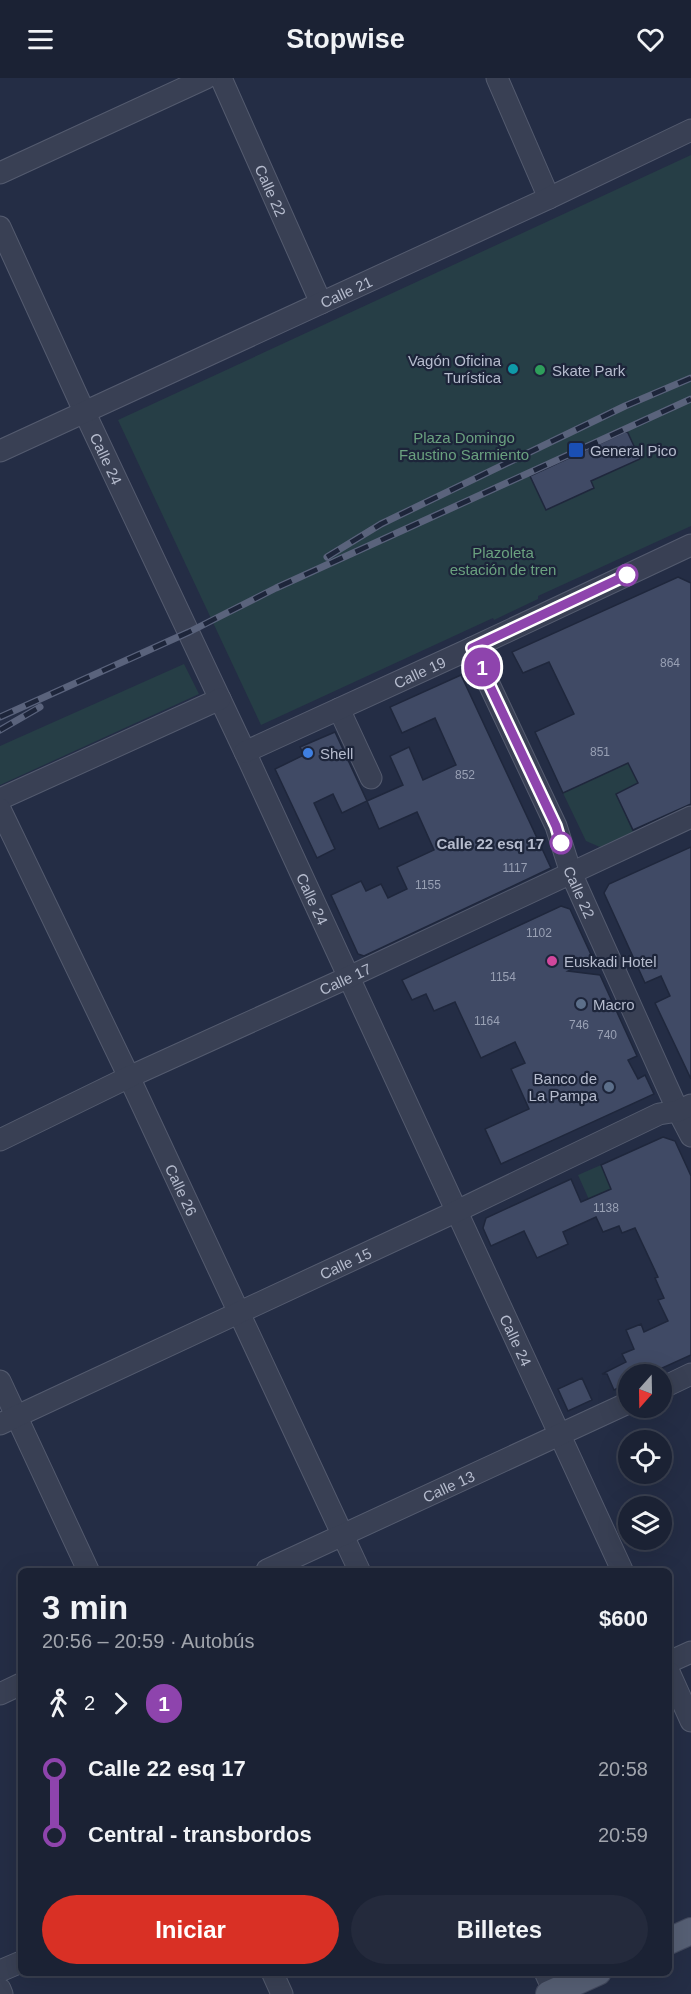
<!DOCTYPE html>
<html lang="es">
<meta charset="utf-8">
<style>
body{margin:0;font-family:Arial,sans-serif;background:#242a3c;color:#f1f3f6;height:100vh;display:flex;flex-direction:column;font-size:22px;white-space:nowrap}
*{box-sizing:border-box;margin:0}
p{font-size:20px;color:#a0a4ac}
.icon{flex:none;width:33px;height:33px;fill:none;stroke:currentColor;stroke-width:2;stroke-linecap:round;stroke-linejoin:round}
.map{position:relative;flex:1;overflow:hidden}
.panel{position:absolute;left:18px;top:1490px;width:654px;height:408px;display:flex;flex-direction:column;background:#1b2234;border-radius:9px;box-shadow:0 6px 24px #0002,0 0 0 2px #393f4f}
.panel>*{flex:none}
.badge{padding:0 12px;border-radius:20px;font-size:21px;line-height:39px}
.needle{width:39px;rotate:200deg}
.fabs{position:absolute;left:618px;top:1286px;display:grid;gap:12px}
.fabs a{display:grid;place-items:center;width:54px;height:54px;border-radius:50%;background:#1b2234;box-shadow:0 6px 24px #0002,0 0 0 2px #393f4f;font-size:30px}
.map>.badge{position:absolute;translate:-50% -50%;box-shadow:0 0 0 3px #fff}
.legs{display:flex;align-items:center;gap:9px;height:66px;padding:0 24px;font-size:20px}
.legs p{margin-inline-start:auto}
.headline{display:flex;align-items:center;justify-content:space-between;height:102px;padding:0 24px}
h1{font-size:33px;font-weight:600;line-height:45px}
.action{display:flex;gap:12px;margin-top:auto;padding:12px 24px}
.action a{flex:1;height:69px;border-radius:36px;background:#d93025;color:#fff;font-size:24px;font-weight:600;line-height:69px;text-align:center}
.action a+a{background:#242a3c;color:#f1f3f6}
ul{padding:0 24px;list-style:none}
li{display:flex;align-items:center;gap:21px;height:66px;font-size:22px}
li i{display:grid;place-items:center;width:9px;height:100%;margin:0 8px;background:currentColor}
li i::after{content:'';width:15px;height:15px;margin:-8px;border:4px solid;border-radius:50%;background:#1b2234}
li p{margin-inline-start:auto}
li:first-child i{background:linear-gradient(#0000 50%,currentColor 0)}
li:last-child i{background:linear-gradient(currentColor 50%,#0000 0)}
header{display:flex;justify-content:space-between;align-items:center;height:78px;padding:0 24px;background:#1b2234;font-size:27px;font-weight:600}
.map>svg:first-child{display:block}
.green{fill:#263e46}
.building{fill:#404a65;stroke:#1f273c;stroke-width:1.5}
.lines{fill:none;stroke-linecap:round;stroke-linejoin:round}
.minor-casing{stroke:#545b6f;stroke-width:23}
.major-casing{stroke:#42495e;stroke-width:28}
.minor{stroke:#394054;stroke-width:21}
.major{stroke:#565f74;stroke-width:26}
.rail-casing{stroke:#5a637c;stroke-width:7}
.rail{stroke:#1d253a;stroke-width:4.5;stroke-dasharray:14;stroke-linecap:butt}
.line-1-casing{stroke:#fff;stroke-width:14}
.line-1{stroke:#8e44ad;stroke-width:9}
.culture-dot{fill:#0f9aa8;stroke:#1d253a;stroke-width:2}
.leisure-dot{fill:#2e9e5b;stroke:#1d253a;stroke-width:2}
.transit-dot{fill:#1a4fb4;stroke:#1d253a;stroke-width:2}
.stop-1-dot{fill:#fff;stroke:#8e44ad;stroke-width:3}
.shop-dot{fill:#3f7fe0;stroke:#1d253a;stroke-width:2}
.hotel-dot{fill:#d1479c;stroke:#1d253a;stroke-width:2}
.service-dot{fill:#5c6f8a;stroke:#1d253a;stroke-width:2}
.labels{text-anchor:middle;dominant-baseline:central;stroke-width:4.5;stroke-linejoin:round;paint-order:stroke}
.number-label{font-size:12px;fill:#98a0b4}
.street-label{font-size:15px;fill:#b6bcce;stroke:#1d253a}
.poi-label{font-size:15px;fill:#b6bcce;stroke:#1d253a;text-anchor:start}
.park-label{font-size:15px;fill:#6aa17f;stroke:#1d253a}
.stop-label{font-size:15px;font-weight:bold;fill:#b6bcce;stroke:#1d253a;text-anchor:end}
</style>
<header><svg class="icon" aria-label="menu" viewBox="0 0 24 24"><path d="M4 6h16M4 12h16M4 18h16"/></svg>Stopwise<svg class="icon" aria-label="heart" viewBox="0 0 24 24"><path d="M12 20l-8-8c-3-5 5-10 8-4 3-6 11-1 8 4z"/></svg></header>
<div class="map">
<svg width="691" height="1916" viewBox="0 0 691 1916">
<rect width="100%" height="100%" fill="#242d45"/>
<path class="green" d="M691,77V448L538,518V521L494,542L493,540L261,647L118,342Z
M184,586L199,616L0,707V668Z
M628,685L638,705L616,716L633,754L600,769L586,763L563,715Z
M601,1087L611,1111L600,1116L591,1126L578,1097Z"/>
<path class="building" d="M627,353L640,381L591,403L594,410L546,432L530,398Z
M678,499L691,505V726L633,752L616,716L638,705L628,685L563,715L535,654L574,636L549,584L523,595L512,574Z
M461,597L551,790L364,878L358,876L331,817L361,803L366,813L381,806L388,820L407,811L397,789L434,772L417,734L379,751L367,723L403,707L390,678L409,669L423,702L456,687L435,640L402,655L390,629Z
M335,654L367,723L342,735L333,716L314,725L335,771L317,780L275,691L304,677L300,669Z
M691,769V1001L655,925L670,918L661,898L645,905L604,815L609,806Z
M561,828L570,831L593,881L568,893L600,897L637,978L628,982L638,1001L645,997L654,1016L501,1086L485,1051L529,1031L511,991L525,985L515,964L481,980L455,924L434,933L426,916L412,922L402,902Z
M663,1059L675,1063L691,1098V1277L649,1296H628V1305L614,1312L607,1296H602L626,1284L622,1276L634,1271L626,1252L641,1246L644,1254L668,1243L658,1222L664,1220L655,1200L658,1199L635,1150L622,1155L619,1148L603,1154L596,1139L563,1154L568,1166L537,1180L524,1153L491,1168L483,1150L486,1140L571,1101L581,1124L611,1111L601,1087Z
M582,1300L592,1322L568,1333L558,1311Z"/>
<g class="lines">
<g class="minor-casing">
<g id="minor">
<path id="s1" d="M221,0L321,225"/>
<path d="M497,0L549,120"/>
<path d="M0,95L206,0"/>
<path id="s2" d="M0,149L84,333L245,674L622,1492"/>
<path id="s3" d="M0,373L549,120L691,52"/>
<path id="s4" d="M472,570L556,748L571,795L678,1033L691,1058"/>
<path d="M339,631L371,700"/>
<path id="s5" d="M245,674L472,570L691,467"/>
<path d="M0,721L220,621"/>
<path id="s6" d="M0,731L129,999L359,1492"/>
<path id="s7" d="M0,1062L129,999L349,899L691,739"/>
<path d="M0,1303L88,1492"/>
<path d="M662,1310L691,1296"/>
<path id="s8" d="M0,1346L457,1133L659,1036L678,1033L691,1027"/>
<path id="s9" d="M267,1492L628,1325"/>
<path d="M669,1584L691,1574"/>
<path d="M669,1594L691,1643"/>
<path d="M0,1616L21,1606"/>
<path d="M0,1893L21,1884"/>
<path d="M272,1894L282,1916"/>
<path d="M545,1894L555,1916"/>
<path d="M0,1911L2,1916"/>
</g>
</g>
<g class="major-casing">
<path id="major" d="M669,1863L691,1853
M549,1916L598,1894"/>
</g>
<use href="#minor" class="minor"/>
<use href="#major" class="major"/>
<g class="rail-casing">
<path id="rail" d="M327,479L381,446L625,328L691,300
M0,639L189,554L276,510L691,321
M0,652L40,629"/>
</g>
<use href="#rail" class="rail"/>
</g>
<g class="lines">
<g class="line-1-casing">
<path id="line-1" d="M561,765L556,748L472,570L627,497"/>
</g>
<use href="#line-1" class="line-1"/>
</g>
<circle class="culture-dot" cx="513" cy="291" r="6"/>
<circle class="leisure-dot" cx="540" cy="292" r="6"/>
<rect class="transit-dot" x="568" y="364" width="16" height="16" rx="3"/>
<g class="stop-1-dot">
<circle cx="627" cy="497" r="10"/>
<circle cx="561" cy="765" r="10"/>
</g>
<circle class="shop-dot" cx="308" cy="675" r="6"/>
<circle class="hotel-dot" cx="552" cy="883" r="6"/>
<g class="service-dot">
<circle cx="581" cy="926" r="6"/>
<circle cx="609" cy="1009" r="6"/>
</g>
<g class="labels">
<g class="number-label">
<text x="670" y="585">864</text>
<text x="600" y="674">851</text>
<text x="465" y="697">852</text>
<text x="515" y="790">1117</text>
<text x="428" y="807">1155</text>
<text x="539" y="855">1102</text>
<text x="503" y="899">1154</text>
<text x="487" y="943">1164</text>
<text x="579" y="947">746</text>
<text x="607" y="957">740</text>
<text x="606" y="1130">1138</text>
</g>
<g class="street-label">
<text stroke="none"><textPath href="#s1" startOffset="123">Calle 22</textPath></text>
<text stroke="none"><textPath href="#s3" startOffset="381">Calle 21</textPath></text>
<text stroke="none"><textPath href="#s2" startOffset="255">Calle 24</textPath></text>
<text stroke="none"><textPath href="#s5" startOffset="192">Calle 19</textPath></text>
<text stroke="none"><textPath href="#s4" startOffset="267">Calle 22</textPath></text>
<text stroke="none"><textPath href="#s2" startOffset="741">Calle 24</textPath></text>
<text stroke="none"><textPath href="#s7" startOffset="381">Calle 17</textPath></text>
<text stroke="none"><textPath href="#s6" startOffset="422">Calle 26</textPath></text>
<text stroke="none"><textPath href="#s8" startOffset="381">Calle 15</textPath></text>
<text stroke="none"><textPath href="#s2" startOffset="1227">Calle 24</textPath></text>
<text stroke="none"><textPath href="#s9" startOffset="200">Calle 13</textPath></text>
</g>
<g class="poi-label">
<text x="501" y="282" text-anchor="end">Vagón Oficina<tspan x="501" dy="17">Turística</tspan></text>
<text x="552" y="292">Skate Park</text>
<text x="590" y="372">General Pico</text>
<text x="320" y="675">Shell</text>
<text x="564" y="883">Euskadi Hotel</text>
<text x="593" y="926">Macro</text>
<text x="597" y="1000" text-anchor="end">Banco de<tspan x="597" dy="17">La Pampa</tspan></text>
</g>
<g class="park-label">
<text x="464" y="359">Plaza Domingo<tspan x="464" dy="17">Faustino Sarmiento</tspan></text>
<text x="503" y="474">Plazoleta<tspan x="503" dy="17">estación de tren</tspan></text>
</g>
<g class="stop-label">
<text x="544" y="765">Calle 22 esq 17</text>
</g>
</g>
</svg>
<div class="fabs">
<a><svg class="needle" viewBox="-14 -14 28 28"><path d="M0-13l5 13h-10z" fill="#e53935"/><path d="M0 13l5-13h-10z" fill="#a0a4ac"/></svg></a>
<a><svg class="icon" aria-label="locate" viewBox="0 0 24 24"><circle cx="12" cy="12" r="6"/><path d="M12 2v4M12 18v4M2 12h4M18 12h4"/></svg></a>
<a><svg class="icon" aria-label="layers" viewBox="0 0 24 24"><path d="M12 4l9 5-9 5-9-5zM3 14l9 5 9-5"/></svg></a>
</div>
<b class="badge" style="left:482px;top:589px;background:#8e44ad;color:#fff">1</b>
<section class="panel">
<div class="headline"><div><h1>3 min</h1><p>20:56 – 20:59 · Autobús</p></div><b>$600</b></div>
<div class="legs"><svg class="icon" aria-label="walk" viewBox="0 0 24 24"><circle cx="13" cy="4" r="2"/><path d="M13 8l-2 6 4 7M11 14l-3 7M7 12l3-4h3l4 4"/></svg>2<svg class="icon" aria-label="forward" viewBox="0 0 24 24"><path d="M9 5l7 7-7 7"/></svg><b class="badge" style="background:#8e44ad;color:#fff">1</b></div>
<ul>
<li><i style="color:#8e44ad"></i><b>Calle 22 esq 17</b><p>20:58</p></li>
<li><i style="color:#8e44ad"></i><b>Central - transbordos</b><p>20:59</p></li>
</ul>
<div class="action"><a>Iniciar</a><a>Billetes</a></div>
</section>
</div>
